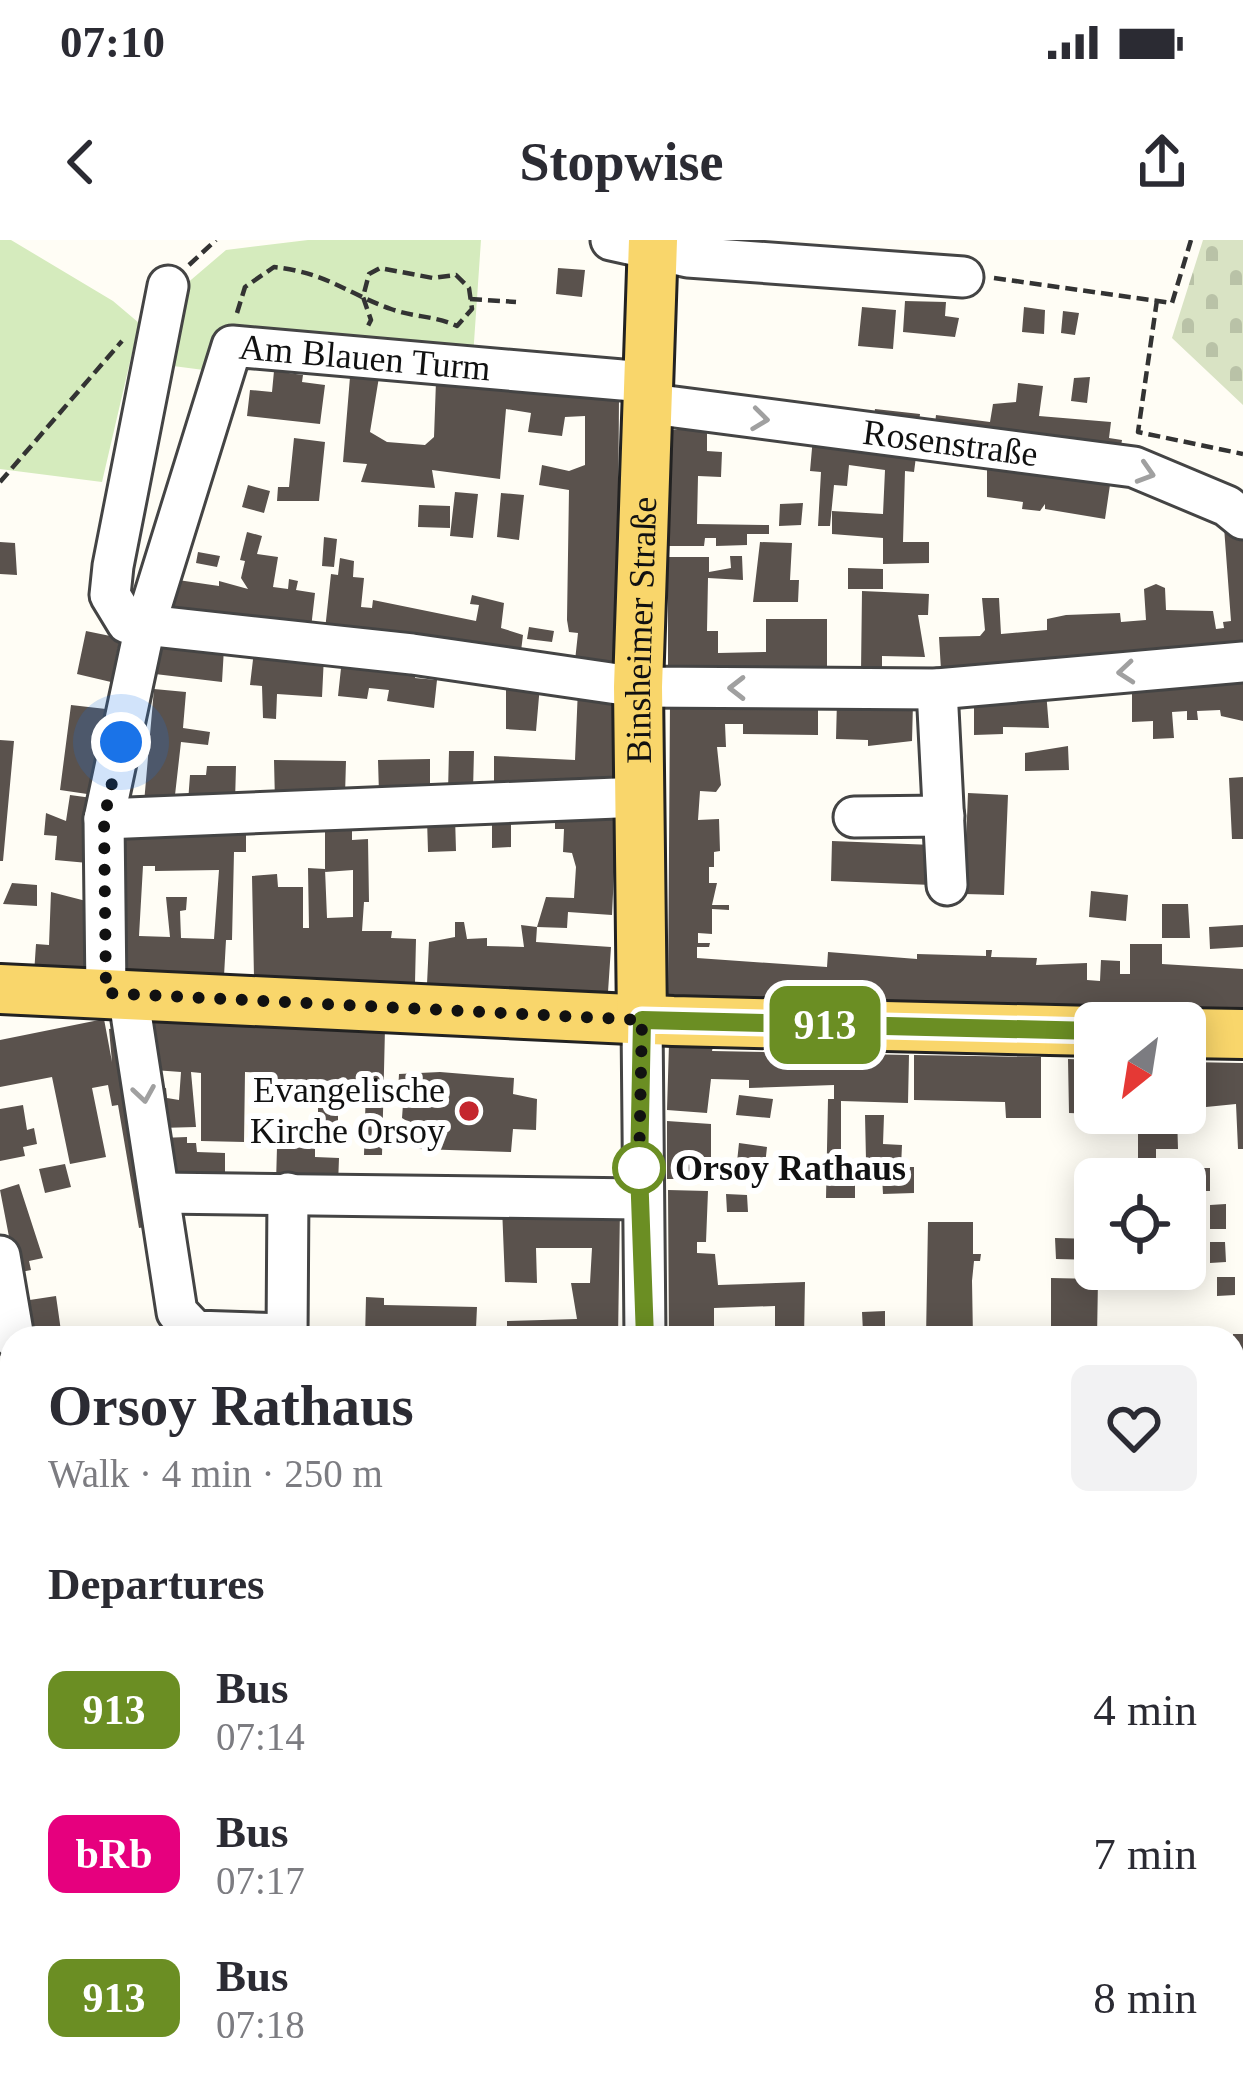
<!DOCTYPE html>
<meta charset="utf-8">
<style>
body{margin:0;font-family:"Times New Roman",serif;background:#f2f2f3;color:#2b2b33;height:100vh;display:flex;flex-direction:column;font-size:45px;white-space:nowrap}
*{box-sizing:border-box;margin:0}
p{font-size:39px;color:#7c7c81}
.icon{flex:none;width:66px;height:66px;fill:none;stroke:currentColor;stroke-width:2;stroke-linecap:round;stroke-linejoin:round}
.map{position:relative;flex:1;overflow:hidden}
.drawer{position:absolute;left:0px;top:1086px;width:1245px;height:768px;display:flex;flex-direction:column;background:#fff;border-radius:36px 36px 0 0;box-shadow:0 6px 30px #0003}
.drawer>*{flex:none}
.badge{padding:0 24px;border-radius:18px;font-size:42px;line-height:78px}
.needle{width:78px;rotate:210deg}
.tools{position:absolute;left:1074px;top:762px;display:grid;gap:24px}
.tools a{display:grid;place-items:center;width:132px;height:132px;border-radius:18px;background:#fff;box-shadow:0 6px 30px #0003;font-size:60px}
.you{position:absolute;width:60px;height:60px;margin:-30px;border:9px solid #fff;border-radius:50%;background:#1a73e8;box-shadow:0 0 0 18px #1a73e833}
.map>.badge{position:absolute;translate:-50% -50%;box-shadow:0 0 0 6px #fff}
h2{padding:0 48px;font-size:45px;line-height:108px}
.round{display:grid;place-items:center;flex:none;width:126px;height:126px;border-radius:18px;background:#f2f2f3}
.head{display:flex;align-items:center;justify-content:space-between;height:204px;padding:0 48px}
h1{font-size:57px;font-weight:600;line-height:90px}
ul{padding:0;list-style:none}
li{display:flex;align-items:center;gap:36px;height:144px;padding:0 48px}
li div{flex:1}
li b{display:block;font-size:45px}
li em{font-style:normal}
li .badge{min-width:132px;font-weight:700;text-align:center}
.status{display:flex;justify-content:space-between;align-items:center;height:84px;padding:0 60px;background:#fff;direction:ltr}
.status svg{height:33px;fill:currentColor}
header{display:flex;justify-content:space-between;align-items:center;height:156px;padding:0 48px;background:#fff;font-size:54px;font-weight:600}
.map>svg:first-child{display:block}
.grass{fill:#d5ebbd}
.cemetery{fill:url(#cemetery-stones)}
.building{fill:#5a524d;fill-rule:evenodd}
.lines{fill:none;stroke-linecap:round;stroke-linejoin:round}
.minor-casing{stroke:#444;stroke-width:45}
.major-casing{stroke:#222;stroke-width:54}
.path{stroke:#333;stroke-width:4.5;stroke-dasharray:12 6;stroke-linecap:butt}
.minor{stroke:#fff;stroke-width:39}
.major{stroke:#f9d66b;stroke-width:48}
.oneway{stroke:#a0a0a0}
.line-casing{stroke:#fff;stroke-width:27}
.line{stroke:#6b8e23;stroke-width:18}
.walk{stroke:#111;stroke-width:12;stroke-dasharray:0 21.6}
.poi-dot{fill:#c4262e;stroke:#fff;stroke-width:4.5}
.stop-dot{fill:#fff;stroke:#6b8e23;stroke-width:6}
.labels{text-anchor:middle;dominant-baseline:central;stroke-width:12;stroke-linejoin:round;paint-order:stroke}
.street-label{font-size:36px;fill:#111;stroke:#fff}
.poi-label{font-size:36px;fill:#111;stroke:#fff;text-anchor:end}
.stop-label{font-size:36px;font-weight:bold;fill:#111;stroke:#fff;text-anchor:start}
</style>
<div class="status"><b>07:10</b><svg viewBox="0 0 49 12"><path d="M0 12V9h3v3zM5 12V6h3v6zM10 12V3h3v9zM15 12V0h3v12zM26 1h20v11H26zM47 4h2v5h-2z"/></svg></div>
<header><svg class="icon" aria-label="back" viewBox="0 0 24 24"><path d="M15 5l-7 7 7 7"/></svg>Stopwise<svg class="icon" aria-label="share" viewBox="0 0 24 24"><path d="M12 15V3M7 8l5-5 5 5M5 13v7h14v-7"/></svg></header>
<div class="map">
<svg width="1243" height="1854" viewBox="0 0 1243 1854">
<defs>
<pattern id="cemetery-stones" width="16" height="16" patternUnits="userSpaceOnUse" patternTransform="scale(3)"><rect width="16" height="16" fill="#d9e3c4"/><path d="M2 7V4a2 2 0 0 1 4 0v3zM10 15v-3a2 2 0 0 1 4 0v3z" fill="#b9c2a7"/></pattern>
</defs>
<rect width="100%" height="100%" fill="#fffdf5"/>
<path class="grass" d="M0,0H11L113,61L139,83L102,242L0,229Z
M308,0H481L473,117L229,99L219,132L158,124L178,51L226,10Z
M0,1607L12,1646V1842H82L87,1854H0Z"/>
<path class="cemetery" d="M1203,0H1243V165L1172,98Z
M1233,1677L1243,1678V1854H1178V1842H1233Z"/>
<path class="building" d="M558,28L585,30L582,57L556,54Z
M905,61L946,62L945,76L959,78L955,97L903,92Z
M862,67L896,70L893,109L858,106Z
M1024,67L1045,70L1044,94L1022,92Z
M1063,71L1079,73L1075,95L1061,93Z
M351,125L379,137L370,192L387,202L425,205L434,197L436,141L619,156L617,435L574,430L578,393L569,392L567,380L569,250L539,245L542,225L569,231L585,225V176L565,177L562,196L528,192L531,173L506,169L500,239L432,230L435,248L361,242L367,224L343,222Z
M274,131L303,135L302,142L325,145L320,184L247,176L250,150L272,152Z
M1090,137L1087,163L1071,161L1074,138Z
M1018,143L1043,146L1039,176L1111,182L1109,198L1122,200L1119,218L934,193L936,175L990,182L993,164L1016,162Z
M875,169L920,174L918,190L873,185Z
M669,190H707V211L722,212L721,237L698,236L697,284L769,285V294H747V305L716,306V298H705L704,306H668Z
M813,197L917,209L914,232L905,231L903,302H929V323L883,324V298L832,294V271L883,274L885,230L849,225L847,246L834,245L830,286H818L821,232L810,231Z
M294,198L325,202L319,261H277L278,247H289Z
M987,221L1111,238L1105,279L1045,269V264L1040,271L1022,269L1023,262L987,257Z
M248,245L270,251L264,273L242,267Z
M455,252L478,254L473,298L450,296Z
M501,253L524,255L519,300L497,297Z
M803,263L801,285L779,286L780,264Z
M419,265L450,266V288L418,287Z
M1224,287L1243,295V407L941,430L939,397L980,396L985,390L982,358H999L1001,394L1047,390V379L1066,375L1120,373L1121,382L1146,380L1144,349L1156,344L1165,348L1166,370L1213,371L1216,389L1224,388L1223,382L1231,381Z
M247,292L262,296L257,314L278,317L273,347L288,349L289,339L298,341L296,350L315,353L311,388L173,370L178,340L219,346V341L248,349L241,338L245,321L240,320Z
M324,297L337,299L334,327L322,326Z
M0,302L15,303L17,335L0,334Z
M760,302L792,303L790,340H799L798,362H753Z
M198,312L220,316L217,327L196,323Z
M730,316H742L743,340L708,338L707,391H718V413L766,412V379H827V434L668,438V317H709V332L731,328Z
M340,318L354,321L353,337L364,338L361,367L372,368L373,360L476,381L479,365L470,364L472,355L504,363L501,388L523,395L520,419L325,390L331,334L338,335Z
M848,328L883,329V349H848Z
M862,351L929,354L928,375H918L925,417L882,416V433L861,432Z
M529,387L554,391L552,402L527,399Z
M86,391L120,398L111,442L77,434Z
M157,401L224,408L222,442L155,434Z
M254,411L324,416L322,457L277,454L276,479L263,478L262,446L250,445Z
M342,419L416,426L415,438L437,440L434,468L387,461L389,450L369,448L367,459L338,456Z
M506,439L540,445L536,491L506,489Z
M1243,442V481L1221,476L1220,470L1197,471L1198,480H1187V471L1172,472L1174,498L1153,499V481L1132,482V447Z
M578,448L619,454L618,551L494,550V516L575,520Z
M154,449L186,452L183,488L210,492L208,505L181,502L174,564L144,563Z
M1046,451L1049,488L1003,487V494L974,495V458Z
M837,460L913,463L912,501L868,506V500L836,499Z
M670,461H818V495L743,494V484H725L726,507H717L721,545L716,552L700,551L698,580L719,579L720,611L714,612V627H709V643H717L712,665H729V670L712,669V694L698,693V703H710L709,707H697V718L827,727L828,712L917,719V714L986,716V710H992L991,717L1037,718L1036,725L1087,723V740L1100,741L1101,720L1120,721V734H1130V704H1162V724L1243,729V773L668,762Z
M71,465L106,469L94,555L60,550Z
M0,500L14,501L3,621H0Z
M1068,506L1069,530L1025,531V513Z
M449,511H474L473,551L448,552Z
M430,519V553L379,554L378,520Z
M274,520L346,521L345,555L275,562Z
M207,526H236L235,562H188L190,535H206Z
M1243,537V599H1232L1229,538Z
M968,553L1008,555L1004,655L964,654Z
M70,555L92,558L88,623L55,620L57,596L44,595L46,573L66,581Z
M617,568L612,675L568,672L567,688L537,687L536,702L611,707L608,752L427,744L429,702L455,697V682H464L467,699L487,698V706L524,707L521,685L537,687L546,657L574,658L576,627L572,613L563,612L564,589H555V569Z
M511,575V607L492,608V576Z
M455,576L456,611L428,612L427,579Z
M352,581V600L368,599L369,662H364L362,691H392L391,698L416,699L415,743L254,738L252,636L277,634L278,647H303V688H309L308,628L325,629L327,678L353,677V630L325,632V582Z
M246,586V612H234L232,700H226L224,736L124,733L126,593ZM143,626H155V631L219,630L214,699L181,698L180,671L186,670L187,657H166L170,697L139,696Z
M832,601L933,605L932,645L831,641Z
M12,643L37,645V666L3,664Z
M1091,651L1128,655L1126,681L1089,677Z
M51,652L86,661L84,736L34,734L36,704L49,705Z
M1162,664H1188L1190,698H1162Z
M1243,685V707L1210,709L1209,687Z
M139,774L385,788L382,915H364L366,845L340,841L266,840L267,833L245,832L244,902L201,901V833L191,832L196,887L160,888L146,850L166,848L167,858L179,860L181,832L154,830Z
M104,779L112,822L109,789L123,787L157,985L139,988L118,865L112,866L108,845L92,848L106,917L70,924L52,837L0,847V800Z
M669,804L713,806L712,811L909,815L908,863L841,861V918L866,920L865,875H884L883,904L902,905L901,927H914V953L883,954L882,936L855,937V958H826L828,859H834V845L749,848V840L711,839L707,873L667,870Z
M914,815L1041,817V878H1006L1005,862L914,860Z
M1068,819L1095,820V874L1069,873Z
M1185,822L1243,823V909H1238L1236,864L1186,869Z
M440,832L514,838L513,854L537,859L536,890L513,889L511,912L419,909L420,889L402,878L403,864L412,855L398,852L399,834Z
M318,852H338V901H318Z
M739,855L773,859L770,878L736,875Z
M23,865L27,890L34,888L37,904L23,907L25,916L0,921V869Z
M1138,873L1177,875L1178,909H1156V928H1210V951H1185V939H1138Z
M667,881L711,884V939H667Z
M187,897V903H196L197,912L225,913V942H165L161,898Z
M739,903L767,907L765,925L737,922Z
M277,907L315,908V917L339,918L338,945L276,943Z
M65,924L71,947L45,953L39,929Z
M19,944L43,1018L29,1021L31,1030L16,1033L0,950Z
M668,950L708,951L706,1002H697V1013L715,1014L718,1045L805,1042L804,1098H775V1066L714,1068V1098H669Z
M726,954L747,955L748,972H727Z
M1226,964V989H1210V965Z
M502,967L620,968L618,1098H507V1081L577,1079L571,1043H590L592,1008H536L537,1043L505,1042Z
M928,982H973V1014H981L980,1021H974L972,1041L973,1098H926Z
M1055,998L1095,999V1020L1056,1019Z
M1185,999L1197,1000V1046L1145,1044V1029H1185Z
M1210,1002H1225L1226,1022L1210,1023Z
M1217,1037H1235V1055L1217,1056Z
M1051,1038L1098,1039L1097,1098H1051Z
M56,1056L62,1098H24L23,1061Z
M366,1057L384,1058V1065L477,1067L476,1088L495,1087V1098H475L474,1088L443,1089V1098H365Z
M885,1071V1092H863L862,1072Z
M1155,1086L1207,1087L1206,1098H1155Z
M1233,1094H1243V1130L1233,1131Z
M11,1213L12,1236L0,1239V1215Z
M1233,1506H1243V1551L1233,1543Z
M139,1842H169L170,1854H140Z
M204,1842H245L246,1853L211,1854Z"/>
<g class="lines">
<g class="minor-casing">
<g id="minor">
<path d="M611,0L688,17L963,37"/>
<path d="M168,46L113,326L110,355L127,383L412,414L638,447L937,449L1243,422"/>
<path id="s1" d="M644,163L1134,227L1227,266L1243,279"/>
<path d="M937,449L947,645"/>
<path d="M854,577L944,576"/>
<path d="M104,579L641,557"/>
<path id="s2" d="M106,753L104,579L145,386L232,106L645,142"/>
<path d="M128,754L177,1072L195,1091L287,1094"/>
<path d="M642,780L645,1098"/>
<path d="M160,953L640,959"/>
<path d="M0,1016L14,1098"/>
<path d="M287,1098L288,953"/>
<path d="M1233,1159H1243"/>
<path d="M1233,1481H1243"/>
<path d="M1233,1650L1243,1649"/>
<path d="M640,1842V1854"/>
</g>
</g>
<g class="major-casing">
<g id="major">
<path d="M0,749L673,781L1095,791"/>
<path id="s3" d="M642,780L638,447L653,0"/>
<path d="M1185,793L1243,794"/>
</g>
</g>
<path class="path" d="M189,25L216,0
M994,38L1172,63L1191,0
M470,59L516,62
M1157,60L1138,192L1243,214
M237,73L245,47L274,27C327,33 344,52 391,69C413,77 436,76 457,86L472,69L469,48L456,35L433,38L380,28L369,34L363,57L371,80L367,88
M0,242L122,101
M0,1564L12,1603
M0,1764L12,1760
M95,1842L100,1854
M570,1842L571,1854
M1065,1842L1066,1854
M333,1854L339,1842"/>
<use href="#minor" class="minor"/>
<use href="#major" class="major"/>
</g>
<defs><path id="oneway-chevron" d="M-2-3.5L2.5 0L-2 3.5" fill="none" stroke-width="1.6" stroke-linecap="round" stroke-linejoin="round" transform="scale(3)"/></defs>
<g class="oneway">
<use href="#oneway-chevron" transform="translate(760 179) rotate(7)"/>
<use href="#oneway-chevron" transform="translate(1146 233) rotate(17)"/>
<use href="#oneway-chevron" transform="translate(1126 432) rotate(175)"/>
<use href="#oneway-chevron" transform="translate(737 448) rotate(-180)"/>
<use href="#oneway-chevron" transform="translate(144 854) rotate(81)"/>
</g>
<g class="lines">
<g class="line-casing">
<path id="line" d="M645,1098L639,930L642,780L1095,791"/>
</g>
<use href="#line" class="line"/>
<path class="walk" d="M121,502L104,579L106,753L642,780L639,928"/>
</g>
<circle class="poi-dot" cx="469" cy="871" r="12"/>
<circle class="stop-dot" cx="639" cy="928" r="24"/>
<g class="labels">
<g class="street-label">
<text stroke="none"><textPath href="#s2" startOffset="798">Am Blauen Turm</textPath></text>
<text stroke="none"><textPath href="#s1" startOffset="309">Rosenstraße</textPath></text>
<text stroke="none"><textPath href="#s3" startOffset="390">Binsheimer Straße</textPath></text>
</g>
<g class="poi-label">
<text x="445" y="850">Evangelische<tspan x="445" dy="41">Kirche Orsoy</tspan></text>
</g>
<g class="stop-label">
<text x="675" y="928">Orsoy Rathaus</text>
</g>
</g>
</svg>
<div class="tools">
<a><svg class="needle" viewBox="-14 -14 28 28"><path d="M0-13l5 13h-10z" fill="#e53935"/><path d="M0 13l5-13h-10z" fill="#7c7c81"/></svg></a>
<a><svg class="icon" aria-label="locate" viewBox="0 0 24 24"><circle cx="12" cy="12" r="6"/><path d="M12 2v4M12 18v4M2 12h4M18 12h4"/></svg></a>
</div>
<div class="you" style="left:121px;top:502px"></div>
<b class="badge" style="left:825px;top:785px;background:#6b8e23;color:#fff">913</b>
<section class="drawer">
<div class="head"><div><h1>Orsoy Rathaus</h1><p>Walk · 4 min · 250 m</p></div><a class="round"><svg class="icon" aria-label="heart" viewBox="0 0 24 24"><path d="M12 20l-8-8c-3-5 5-10 8-4 3-6 11-1 8 4z"/></svg></a></div>
<h2>Departures</h2>
<ul>
<li><span class="badge" style="background:#6b8e23;color:#fff">913</span><div><b>Bus</b><p>07:14</p></div><em>4 min</em></li>
<li><span class="badge" style="background:#e6007e;color:#fff">bRb</span><div><b>Bus</b><p>07:17</p></div><em>7 min</em></li>
<li><span class="badge" style="background:#6b8e23;color:#fff">913</span><div><b>Bus</b><p>07:18</p></div><em>8 min</em></li>
</ul>
</section>
</div>
